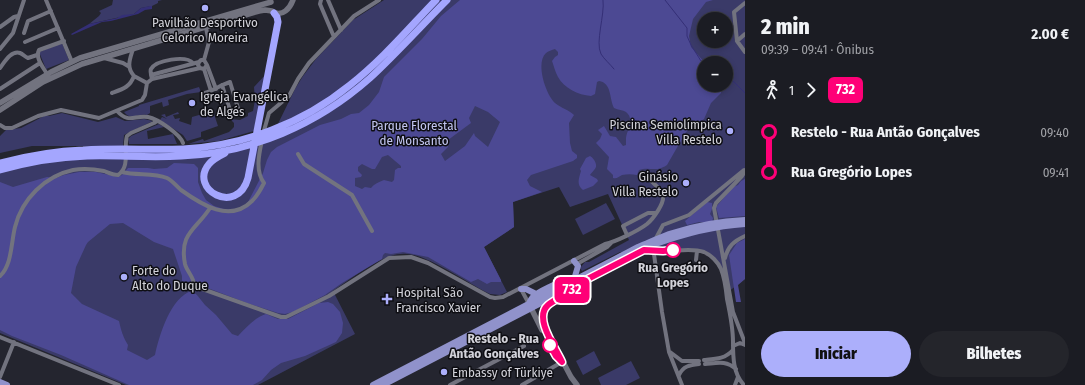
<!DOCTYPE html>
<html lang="pt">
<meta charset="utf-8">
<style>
body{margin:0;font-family:"Fira Sans Condensed",sans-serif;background:#24252b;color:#f1f3f6;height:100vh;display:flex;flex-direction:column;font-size:15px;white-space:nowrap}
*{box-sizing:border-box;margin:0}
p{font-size:13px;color:#a0a1a6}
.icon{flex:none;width:22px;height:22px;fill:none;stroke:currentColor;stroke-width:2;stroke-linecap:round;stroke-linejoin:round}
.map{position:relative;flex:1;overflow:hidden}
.drawer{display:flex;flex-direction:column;background:#1b1c23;width:340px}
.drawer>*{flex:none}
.badge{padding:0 8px;border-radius:6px;font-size:14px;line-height:26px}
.tools{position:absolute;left:697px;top:12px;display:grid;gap:8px}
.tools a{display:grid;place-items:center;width:36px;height:36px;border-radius:50%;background:#1b1c23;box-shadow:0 2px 6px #0003,0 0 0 1px #393a41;font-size:20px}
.map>.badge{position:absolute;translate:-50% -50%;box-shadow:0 0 0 2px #fff}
.legs{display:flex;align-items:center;gap:6px;height:44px;padding:0 16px;font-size:13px}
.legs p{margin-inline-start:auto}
.summary{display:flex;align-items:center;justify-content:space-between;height:68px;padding:0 16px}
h1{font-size:22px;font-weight:800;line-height:30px}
.button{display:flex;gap:8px;margin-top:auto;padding:8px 16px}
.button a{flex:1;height:46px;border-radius:24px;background:#acaffb;color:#111;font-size:16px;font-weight:800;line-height:46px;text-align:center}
.button a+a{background:#24252b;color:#f1f3f6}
ul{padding:0 16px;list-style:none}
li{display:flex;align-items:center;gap:14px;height:40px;font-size:15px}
li i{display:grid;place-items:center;width:6px;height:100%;margin:0 5px;background:currentColor}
li i::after{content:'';width:10px;height:10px;margin:-5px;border:3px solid;border-radius:50%;background:#1b1c23}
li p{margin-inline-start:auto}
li:first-child i{background:linear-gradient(#0000 50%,currentColor 0)}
li:last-child i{background:linear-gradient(currentColor 50%,#0000 0)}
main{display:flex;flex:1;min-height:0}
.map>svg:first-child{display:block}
.green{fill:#3a3a68;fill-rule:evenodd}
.forest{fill:#4c4993;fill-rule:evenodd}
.water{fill:#342f76}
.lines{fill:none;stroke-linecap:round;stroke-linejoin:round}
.stream{stroke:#342f76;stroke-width:1}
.street{stroke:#72737f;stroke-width:4}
.secondary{stroke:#72737f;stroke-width:5.5}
.primary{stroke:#9092cb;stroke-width:6}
.highway{stroke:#a4a6fe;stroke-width:7}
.line-1-casing{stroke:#fff;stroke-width:9}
.line-1{stroke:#f07;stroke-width:6}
.poi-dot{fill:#acaffb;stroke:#0e0e13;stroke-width:1.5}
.stop-1-dot{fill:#fff;stroke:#f07;stroke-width:2}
.labels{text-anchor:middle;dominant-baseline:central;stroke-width:3;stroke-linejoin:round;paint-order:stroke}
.poi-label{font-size:13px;fill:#d2d2d9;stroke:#0e0e13;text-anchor:start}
.park-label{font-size:13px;fill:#c2c5f0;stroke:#0e0e13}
.stop-label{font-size:13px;font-weight:bold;fill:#d2d2d9;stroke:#0e0e13}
</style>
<main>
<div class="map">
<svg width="745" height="385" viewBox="0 0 745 385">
<rect width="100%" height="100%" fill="#24252f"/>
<path class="green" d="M113,0H162L158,1V3L152,6L141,8L134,14L89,24L99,16L101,13L99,11L112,5Z
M384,0H745V279L728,292L717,262L702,252L668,251L632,247L622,252H620L582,271L580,268L585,262H589L629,240L608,194L570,207L559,187L513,202L514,227L484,247L507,292L500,295L490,294C467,283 429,255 407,254C399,253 389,256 383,259C365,267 349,280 333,291L355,334L258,385H126L0,333V166L46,157L230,146L273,134L295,89L303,76L316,59L353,20ZM704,19H726V41H704ZM704,63H726V85H704Z
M62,43L69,60L46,69L39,52Z
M266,74L254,131L219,141L188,144L203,139L204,141L229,132L234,127V123L230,119L240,120L248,116V113L253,111L255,100L254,87Z
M199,87L201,92L187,94L168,100L169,105L163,107L162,102L150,106V113L147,115C139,113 130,121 124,112L139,106V105Z
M213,111L218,126L201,132V137L187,141L183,135L160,120L162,117L167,119L161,115L165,114L166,117L178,112L179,114L173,115L175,119L180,118L179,121L191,125L192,117Z
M62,113L98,122L116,117L125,121L144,119L153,121L124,135L123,146H32L0,153V136L6,130L21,128L46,115L49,116Z
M159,124L164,127L147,131L148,139L173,134L177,144H129L128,139L131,136Z
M606,203L615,219L583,235L575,219Z
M594,351L601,365L583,375L576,361Z
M631,361L640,378L626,385H601L598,378Z"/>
<path class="forest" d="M460,0H713L706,2L693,19L689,36L691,47L705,63L704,85H721V93L711,103L704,119L686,132L667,165C655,173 650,166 639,170L637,175C632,174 627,174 622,175C618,177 617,179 613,178V175L607,169L609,157L596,143L600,139L602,134L598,130L604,126L610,136L616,137L623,146L626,145C626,143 626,140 626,138C627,130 635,119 626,112C623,110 618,110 614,108C609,98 612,83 599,81L597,82L595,94L591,96C578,95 564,88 558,77C555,72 554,66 552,61L555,57L558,55V52L555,49C552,50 548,51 546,53C535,63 546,95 555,103C561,108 569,110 574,115L569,123L570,143L572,151L577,155V158L573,161L531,175L527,180L530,186L542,192L513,202L514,227L484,247L501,280V282H491L487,284L478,279L471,282L428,257L403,252L391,254L385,253L383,255L382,259L342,283L325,295L293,312L285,314L278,313L247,303L192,282L182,281V276L173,249L154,242L123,223L110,224L88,242L86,245L76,267L71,293L82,304L119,321C121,330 123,337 128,345L127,350L147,360L155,355C159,336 171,296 192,291L197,295L205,305L216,315L232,334L238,336C246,328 254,318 266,314L278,319H288L319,303L328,302L333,304L340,312L343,323L342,333L336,342L305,356L281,363L271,370L262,380L253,385H129L61,355L12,336L0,330V182L13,187L47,177L56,178L64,175L79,172H96L118,177L122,175L128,168H148L154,169L167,168L174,163L194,164L198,168V182L202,193L206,200L214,206L224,209H236L247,204L263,173L267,160L271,152L277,147L320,125L341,119L351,114L359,113L369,105L379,92L384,77L422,39L441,16ZM475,106L488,112L500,122L488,147L475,136L474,133L465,146L445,161L441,154L448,147V140L471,123L469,118ZM388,155L401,166V168H398L395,170L394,180L392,182L384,180C379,182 374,184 371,188L365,187L362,189L355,186V178L361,177L362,175L358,171V167L362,164L372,169H375L382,157Z
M590,156C594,158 599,166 594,170C593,172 591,173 590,175L597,179L598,181L593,186L583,190C576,185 579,178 581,171L580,169L586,158Z
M745,179V216L719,218L716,207L733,187L738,185L741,181Z
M707,202L712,203V209L710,214L713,218L712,222H699L687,225L685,221Z
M745,239V279L738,285L741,302H736L729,255L737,243Z"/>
<path class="water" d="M150,6H152V9L145,10L138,14L111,21L102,22L72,35L71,34L89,24L117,18L122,15L134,14L141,8Z"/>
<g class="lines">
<path class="stream" d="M603,0C605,15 595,42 601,54C604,59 610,64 614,69
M665,0L687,28V36L691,45L701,61L705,63
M726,77L733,81L745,93"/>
<path class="street" d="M46,0L72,62
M321,0L320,4L334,37
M328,0L341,30
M745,3L734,12L737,41L745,52
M0,27L14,17L18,16
M24,33L28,21L51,11
M737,41L745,34
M25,42L58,28
M0,49L13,33L24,0
M104,58L123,63L128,66
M204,60L209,42L206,28
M207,65L216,89
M0,68C4,63 11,50 20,53C23,54 25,57 28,58L37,55
M204,69L211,91
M47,74C43,67 35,58 39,50L64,41
M151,75C151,73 150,71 151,69C156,60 186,55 193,63
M134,76L147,83L152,79L200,68L204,69L207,65L204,60H201L199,62L198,65L200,68
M152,79L151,75L199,62
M0,89L40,63
M112,93C123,89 130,87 134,76C126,67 130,59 133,49
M205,93C214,90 221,85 230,82L238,108L230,110L222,85
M117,111C129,124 134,115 148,117C158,119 180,134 183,143
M0,125L5,128H12L38,116L61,110L99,118L142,100L145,95L147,83
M263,134L269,113L289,96L298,79L309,63L354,16L379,0
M298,154L304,164L352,195L372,231
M745,171L742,176L716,203L714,208L733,312L745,343
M122,172C137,176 153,172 167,178C173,181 176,186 181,190C202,205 230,223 252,201C257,196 261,189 264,183C255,171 259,154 262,140
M627,235L623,226L648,213H656
M655,240L663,225L689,215L744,170
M653,247L662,312L669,352L682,385
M646,249C652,249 656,251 661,251C675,252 690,247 704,252C711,255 718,262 721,269C725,279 726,289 727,299C730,313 733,327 733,342C733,356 733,374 744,385
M725,258C728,246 734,241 745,236
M696,260L697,251
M577,264L607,247L611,243
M0,276C12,265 11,243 15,227C22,199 45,176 73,170C83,168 94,169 104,171C109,173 113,175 118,175C131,166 123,149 127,136L131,133L154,123L157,121
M182,285L194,286L281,317H286L329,296L389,258L411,257L428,263L490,297L495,298L503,297L605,244C615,242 638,231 647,224C653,219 665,203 663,195C661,189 653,183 649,179
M194,286C195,278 187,272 185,264C179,233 196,230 210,208
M521,289L529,304
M0,337L119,385
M733,346L740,343L745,345
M670,352L682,361H699
M704,360C716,359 725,359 733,350
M705,364C717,363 726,360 736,369
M679,375C683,366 690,365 699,364
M0,377L14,342
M450,385L524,346
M522,385L562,362
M735,385L738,377"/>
<path class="secondary" d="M273,12C283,17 290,8 293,0
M0,103L51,72L80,58L271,2
M0,110L43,82L82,64L259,11L265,10L272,11
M529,304L542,330
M543,324L571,377L577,385"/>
<path class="primary" d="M573,283L578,266L574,261
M521,289H526L536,294
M529,304C529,303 531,299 532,298C536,292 561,281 568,280L573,283L574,288L572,291C558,301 538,303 543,324
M0,382L7,385
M373,385L638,247C648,243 658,238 669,234C694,226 719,221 745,220
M383,385L653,245C683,234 713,226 745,224"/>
<path class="highway" d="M225,153C219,156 213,159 209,164C188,189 237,217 248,178L278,22L277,17L274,13
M0,163C27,156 55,151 83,150C117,148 150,150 183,149C244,146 303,123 350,85C382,60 408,29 436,0
M0,170C28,162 57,157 87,156C118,155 149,158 181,156C252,153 317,125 370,78C397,53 421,26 447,0"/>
</g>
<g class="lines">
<g class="line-1-casing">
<path id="line-1" d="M550,345L556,356L562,362C556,348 533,318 548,305C554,300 563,296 570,292L573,290L574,286L644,250L663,251L673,250"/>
</g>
<use href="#line-1" class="line-1"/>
</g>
<g class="poi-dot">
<circle cx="205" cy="8" r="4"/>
<circle cx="192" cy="103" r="4"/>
<circle cx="730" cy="131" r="4"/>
<circle cx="686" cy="183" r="4"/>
<circle cx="124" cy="277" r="4"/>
<path d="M385 293h4v4h4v4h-4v4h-4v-4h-4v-4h4z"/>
<circle cx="444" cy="372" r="4"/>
</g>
<g class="stop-1-dot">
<circle cx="673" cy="250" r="7"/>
<circle cx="550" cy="345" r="7"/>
</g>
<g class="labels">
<g class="poi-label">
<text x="205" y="22" text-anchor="middle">Pavilhão Desportivo<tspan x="205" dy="15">Celorico Moreira</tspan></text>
<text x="200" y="96">Igreja Evangélica<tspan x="200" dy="15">de Algés</tspan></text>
<text x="722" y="124" text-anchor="end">Piscina Semiolímpica<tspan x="722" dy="15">Villa Restelo</tspan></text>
<text x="678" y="176" text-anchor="end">Ginásio<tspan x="678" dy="15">Villa Restelo</tspan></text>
<text x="132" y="270">Forte do<tspan x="132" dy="15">Alto do Duque</tspan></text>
<text x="396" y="292">Hospital São<tspan x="396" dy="15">Francisco Xavier</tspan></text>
<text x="452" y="372">Embassy of Türkiye</text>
</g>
<g class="park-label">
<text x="414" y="125">Parque Florestal<tspan x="414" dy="15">de Monsanto</tspan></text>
</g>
<g class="stop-label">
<text x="673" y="267">Rua Gregório<tspan x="673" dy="15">Lopes</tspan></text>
<text x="539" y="338" text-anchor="end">Restelo - Rua<tspan x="539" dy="15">Antão Gonçalves</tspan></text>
</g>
</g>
</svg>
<div class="tools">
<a>+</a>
<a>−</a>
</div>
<b class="badge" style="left:572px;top:290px;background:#f07;color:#fff">732</b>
</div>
<section class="drawer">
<div class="summary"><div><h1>2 min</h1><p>09:39 – 09:41 · Ônibus</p></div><b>2.00 €</b></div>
<div class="legs"><svg class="icon" aria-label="walk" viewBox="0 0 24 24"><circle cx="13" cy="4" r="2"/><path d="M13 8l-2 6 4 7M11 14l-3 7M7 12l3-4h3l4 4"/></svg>1<svg class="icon" aria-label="forward" viewBox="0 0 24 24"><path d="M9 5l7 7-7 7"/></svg><b class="badge" style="background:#f07;color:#fff">732</b></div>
<ul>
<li><i style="color:#f07"></i><b>Restelo - Rua Antão Gonçalves</b><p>09:40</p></li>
<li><i style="color:#f07"></i><b>Rua Gregório Lopes</b><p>09:41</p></li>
</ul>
<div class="button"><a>Iniciar</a><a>Bilhetes</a></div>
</section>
</main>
